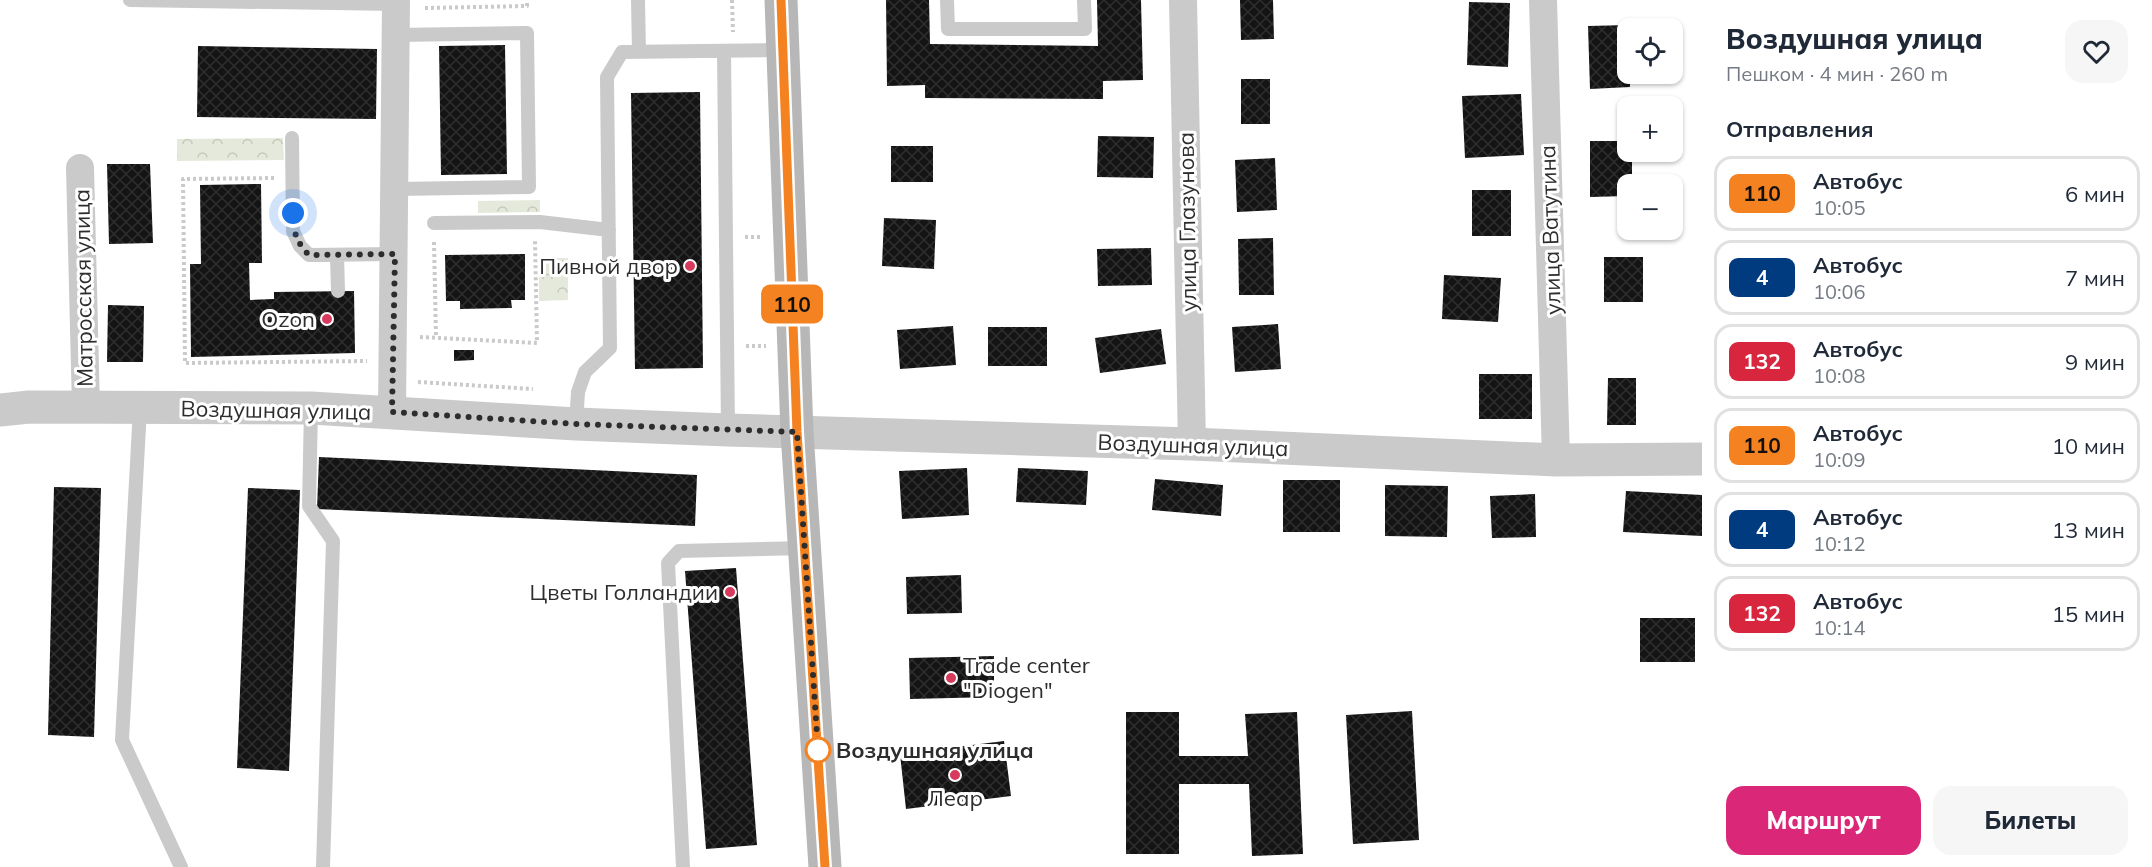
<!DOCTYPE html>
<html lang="ru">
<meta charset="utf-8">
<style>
body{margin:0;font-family:Mulish,sans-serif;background:#f6f6f7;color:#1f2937;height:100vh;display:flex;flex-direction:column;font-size:22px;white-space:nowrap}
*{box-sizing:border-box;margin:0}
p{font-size:20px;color:#747a83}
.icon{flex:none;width:33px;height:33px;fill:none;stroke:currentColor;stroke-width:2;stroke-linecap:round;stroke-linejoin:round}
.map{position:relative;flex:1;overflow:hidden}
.drawer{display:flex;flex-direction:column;background:#fff;width:450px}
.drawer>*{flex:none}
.badge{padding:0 12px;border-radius:9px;font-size:21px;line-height:39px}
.buttons{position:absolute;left:1617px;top:18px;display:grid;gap:12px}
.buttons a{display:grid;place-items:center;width:66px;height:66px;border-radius:12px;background:#fff;box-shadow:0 2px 4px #0004;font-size:30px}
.you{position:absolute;width:30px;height:30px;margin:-15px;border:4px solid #fff;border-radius:50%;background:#1a73e8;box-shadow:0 0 0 9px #1a73e833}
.map>.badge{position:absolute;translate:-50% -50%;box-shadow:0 0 0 3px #fff}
h2{padding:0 24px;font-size:22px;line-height:54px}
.round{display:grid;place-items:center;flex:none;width:63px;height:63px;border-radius:18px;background:#f6f6f7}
.headline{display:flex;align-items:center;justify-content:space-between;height:102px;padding:0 24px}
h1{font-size:28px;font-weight:800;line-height:45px}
.action{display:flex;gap:12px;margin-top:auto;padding:12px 24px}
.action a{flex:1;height:69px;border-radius:18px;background:#db2777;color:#fff;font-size:24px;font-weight:800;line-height:69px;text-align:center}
.action a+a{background:#f6f6f7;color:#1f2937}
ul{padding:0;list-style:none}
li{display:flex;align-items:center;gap:18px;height:75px;margin:0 12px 9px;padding:0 12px;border:3px solid #e0e1e3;border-radius:18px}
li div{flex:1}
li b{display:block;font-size:22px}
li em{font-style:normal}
li .badge{min-width:66px;font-weight:700;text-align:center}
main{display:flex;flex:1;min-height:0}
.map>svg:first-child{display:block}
.park{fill:url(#park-crowns)}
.building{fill:url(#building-cross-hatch)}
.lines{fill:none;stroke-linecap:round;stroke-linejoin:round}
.path{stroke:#cacaca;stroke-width:4;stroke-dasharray:3 3;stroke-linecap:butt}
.service{stroke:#cacaca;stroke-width:14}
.minor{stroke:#cacaca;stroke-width:28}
.tertiary{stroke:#cacaca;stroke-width:33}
.secondary{stroke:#b7b7b7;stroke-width:33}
.line-casing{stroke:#fff;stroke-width:14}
.line{stroke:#f58220;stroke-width:9}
.walk{stroke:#2d2d2d;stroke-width:6;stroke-dasharray:0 10.8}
.poi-dot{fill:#d83a5d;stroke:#fff;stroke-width:2}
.stop-dot{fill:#fff;stroke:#f58220;stroke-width:3}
.labels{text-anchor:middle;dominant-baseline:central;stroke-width:6;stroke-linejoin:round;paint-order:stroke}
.street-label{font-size:22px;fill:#2d2d2d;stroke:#fff}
.poi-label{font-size:22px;fill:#2d2d2d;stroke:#fff;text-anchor:end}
.stop-label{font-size:22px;font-weight:bold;fill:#2d2d2d;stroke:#fff;text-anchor:start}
</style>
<main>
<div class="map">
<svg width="1702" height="867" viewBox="0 0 1702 867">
<defs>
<pattern id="park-crowns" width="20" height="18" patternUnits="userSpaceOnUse" patternTransform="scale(1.5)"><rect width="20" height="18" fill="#e5e9db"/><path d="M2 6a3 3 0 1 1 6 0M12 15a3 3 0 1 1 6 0" fill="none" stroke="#c5c8bc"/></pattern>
<pattern id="building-cross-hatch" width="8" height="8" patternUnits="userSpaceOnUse" patternTransform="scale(1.5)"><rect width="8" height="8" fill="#141414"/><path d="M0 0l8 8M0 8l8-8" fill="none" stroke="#2e2e2e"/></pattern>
</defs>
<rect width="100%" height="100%" fill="#fff"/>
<path class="park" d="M283,138L284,160L177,161V139Z
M540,200V212L478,213V201Z
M539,258H568V300L539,301Z"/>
<path class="building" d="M886,0H929L930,44L1098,46L1097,0H1141L1143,80L1103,81V99L925,98V85L887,86Z
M1240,0H1273L1274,39L1241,40Z
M1469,2L1510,3L1508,67L1467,65Z
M1628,25V74H1630V87L1590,89L1588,26Z
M505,45L507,174L441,175L439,46Z
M198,46L377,49L376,119L197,117Z
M1241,79H1270V124H1241Z
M700,92L703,368L635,369L631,93Z
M1521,94L1524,155L1465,158L1462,96Z
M1098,136L1154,137L1153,178L1097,177Z
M1590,141H1628V152H1632V184H1628V196L1590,197Z
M891,146H933V182H891Z
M1275,158L1277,210L1237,212L1235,160Z
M107,164H150L153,243L109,244Z
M261,184L262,263H249L250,300L274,299V292L354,291L355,353L191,357L190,264H201L200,185Z
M1472,190H1511V236H1472Z
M884,218L936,220L934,269L882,266Z
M1273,238L1274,295H1239L1238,239Z
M1151,248L1152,285L1098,286L1097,249Z
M525,254V300H511L512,308L460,309V301H446L445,255Z
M1604,257H1643V302H1604Z
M1444,275L1501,278L1498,322L1442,319Z
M108,305L144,306L143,362H107Z
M1278,324L1281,369L1235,372L1232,327Z
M953,326L956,365L900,369L897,330Z
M988,327H1047V366H988Z
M1161,329L1166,364L1100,373L1095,338Z
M454,350H474V360L454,361Z
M1479,374H1532V419H1479Z
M1608,378H1636V425H1607Z
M319,457L697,475L695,526L317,509Z
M967,468L969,515L902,519L899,471Z
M1018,468L1088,471L1086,505L1016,502Z
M1155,479L1223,485L1221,516L1152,510Z
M1283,480H1340V532H1283Z
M1385,485L1448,486L1447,537L1385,536Z
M54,487L101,488L94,737L48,735Z
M248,488L300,490L289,771L237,768Z
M1626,491L1702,495V536L1623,532Z
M1535,494L1536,537L1492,538L1490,496Z
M736,568L757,845L706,849L685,571Z
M961,575L962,613L907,614L906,577Z
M1640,618H1695V662H1640Z
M994,656V697L910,699L909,658Z
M1412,711L1419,840L1353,844L1346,715Z
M1126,712H1179V756H1248L1245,714L1297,712L1303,854L1252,856L1249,784H1179V854H1126Z
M1004,741L1011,796L906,809L900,754Z"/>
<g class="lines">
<path class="path" d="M732,0L733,32
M425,8L527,6V0
M274,178L183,179L185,363L367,361
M745,237H761
M434,242L436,337
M420,337L537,343L535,241
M746,346H766
M418,382L533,389"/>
<path class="service" d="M130,0L396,4
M638,0L639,52
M947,0L948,29H1085L1084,0
M724,51L728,430
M292,138L293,231L300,246L309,255L395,254
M396,189L529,187L527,33L396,35
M434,223L540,222L609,230
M337,255L338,291
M140,408L122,740L181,867
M311,408L309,506L333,541L323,867
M576,424L578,392L585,372L610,348L607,77L622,52L782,50
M683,867L668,563L679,551L804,548"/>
<path class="minor" d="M1183,0L1192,444
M1543,0L1556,460
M80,168L86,408
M392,412L396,0"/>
<path class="tertiary" d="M0,410L29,407L311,408L576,424L728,430L1192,444L1556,460L1702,459"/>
<path class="secondary" d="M781,0L797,432L825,867"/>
</g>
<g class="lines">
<g class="line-casing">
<path id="line" d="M781,0L797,432L825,867"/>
</g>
<use href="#line" class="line"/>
<path class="walk" d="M293,213C293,231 296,242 309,255L395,254L392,412L576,424L797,432L818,750"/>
</g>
<g class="poi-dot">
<circle cx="690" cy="266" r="6"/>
<circle cx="327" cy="319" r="6"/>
<circle cx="730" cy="592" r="6"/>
<circle cx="951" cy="678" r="6"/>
<circle cx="955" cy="775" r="6"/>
</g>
<circle class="stop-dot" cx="818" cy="750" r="12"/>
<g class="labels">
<g class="street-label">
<text transform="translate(1187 222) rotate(-91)">улица Глазунова</text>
<text transform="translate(1550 230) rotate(-92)">улица Ватутина</text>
<text transform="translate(83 288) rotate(-91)">Матросская улица</text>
<text transform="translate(276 410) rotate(1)">Воздушная улица</text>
<text transform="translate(1193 445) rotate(2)">Воздушная улица</text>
</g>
<g class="poi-label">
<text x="678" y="266">Пивной двор</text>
<text x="315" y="319">Ozon</text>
<text x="718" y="592">Цветы Голландии</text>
<text x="963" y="665" text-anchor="start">Trade center<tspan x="963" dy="25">"Diogen"</tspan></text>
<text x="955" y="798" text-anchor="middle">Леар</text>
</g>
<g class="stop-label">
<text x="836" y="750">Воздушная улица</text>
</g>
</g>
</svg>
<div class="buttons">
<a><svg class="icon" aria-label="locate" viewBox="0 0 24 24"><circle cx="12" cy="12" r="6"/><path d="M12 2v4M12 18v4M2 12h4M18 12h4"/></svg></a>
<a>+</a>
<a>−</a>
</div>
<div class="you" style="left:293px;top:213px"></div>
<b class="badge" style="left:792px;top:304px;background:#f58220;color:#111">110</b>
</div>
<section class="drawer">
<div class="headline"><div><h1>Воздушная улица</h1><p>Пешком · 4 мин · 260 m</p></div><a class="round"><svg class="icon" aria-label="heart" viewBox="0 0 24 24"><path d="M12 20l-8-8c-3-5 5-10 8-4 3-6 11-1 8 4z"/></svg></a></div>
<h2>Отправления</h2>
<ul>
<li><span class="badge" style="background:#f58220;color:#111">110</span><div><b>Автобус</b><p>10:05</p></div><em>6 мин</em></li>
<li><span class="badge" style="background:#003b80;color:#fff">4</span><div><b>Автобус</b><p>10:06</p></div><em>7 мин</em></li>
<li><span class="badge" style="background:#d7263d;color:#fff">132</span><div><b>Автобус</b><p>10:08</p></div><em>9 мин</em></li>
<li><span class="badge" style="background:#f58220;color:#111">110</span><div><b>Автобус</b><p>10:09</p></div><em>10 мин</em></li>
<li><span class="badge" style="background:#003b80;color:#fff">4</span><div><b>Автобус</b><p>10:12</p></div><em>13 мин</em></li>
<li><span class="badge" style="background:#d7263d;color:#fff">132</span><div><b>Автобус</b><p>10:14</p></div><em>15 мин</em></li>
</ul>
<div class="action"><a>Маршрут</a><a>Билеты</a></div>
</section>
</main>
